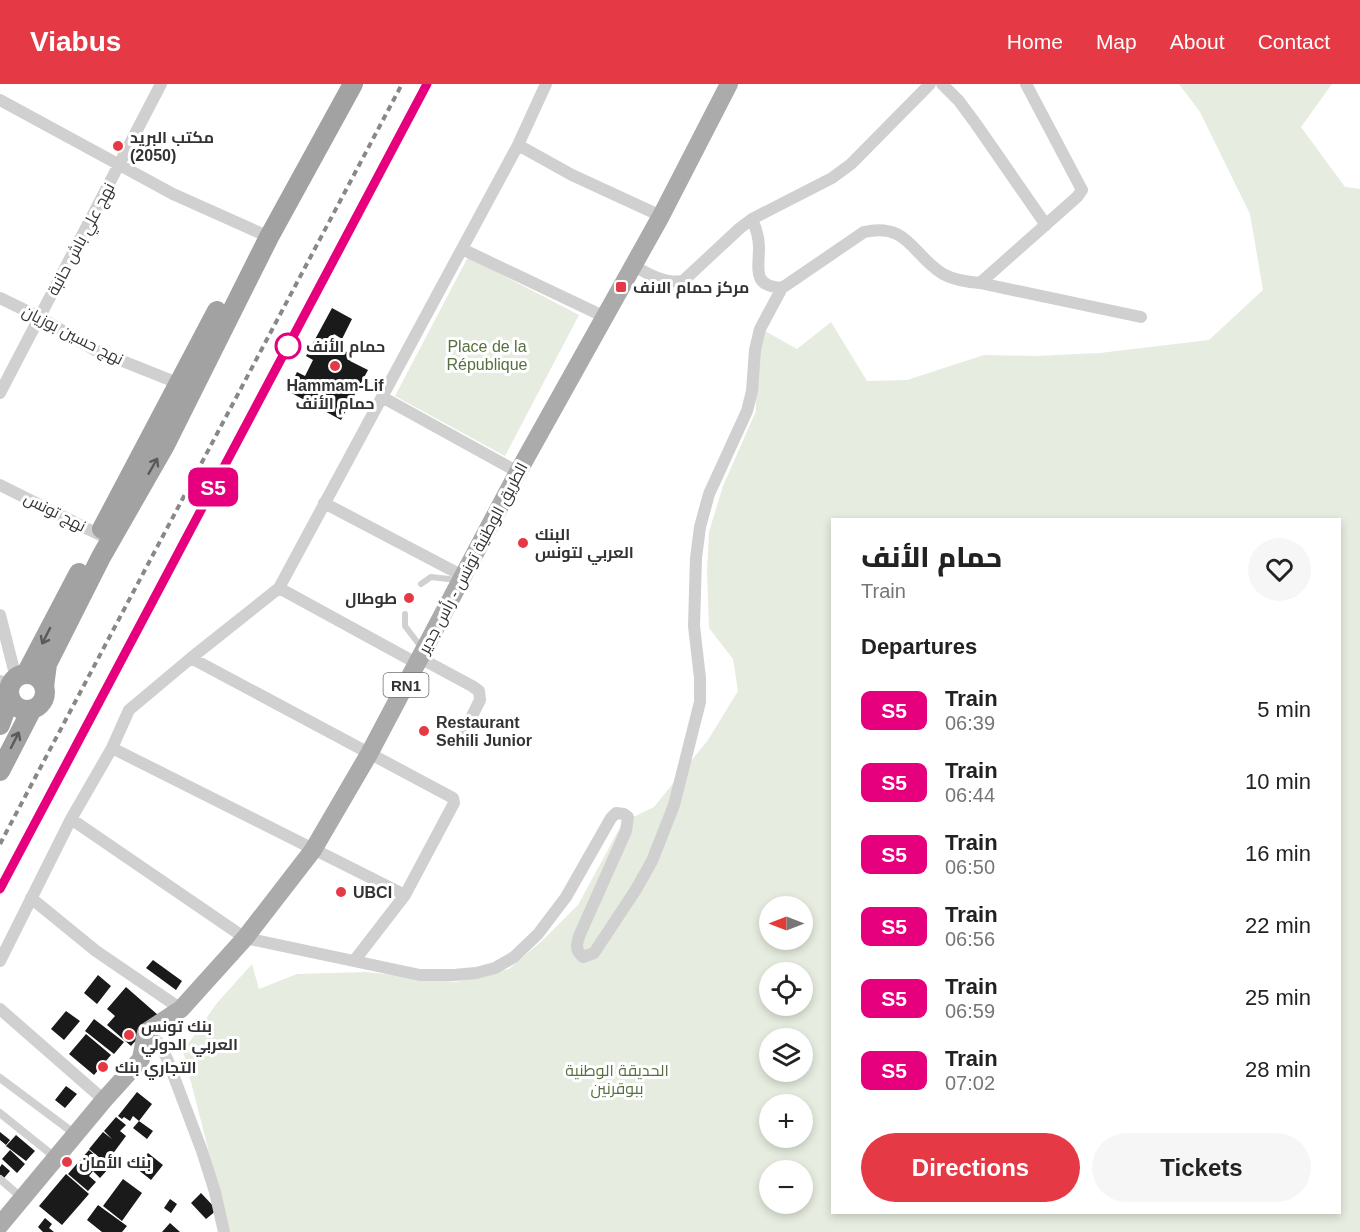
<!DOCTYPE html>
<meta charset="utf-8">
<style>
body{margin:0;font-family:Arial,Cairo,sans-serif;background:#f6f6f6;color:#222;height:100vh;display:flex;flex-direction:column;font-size:22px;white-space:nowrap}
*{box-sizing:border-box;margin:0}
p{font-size:20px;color:#767676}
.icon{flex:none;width:33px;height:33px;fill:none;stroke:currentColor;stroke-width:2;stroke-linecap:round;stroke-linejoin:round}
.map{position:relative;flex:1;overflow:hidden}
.details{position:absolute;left:831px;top:434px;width:510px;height:696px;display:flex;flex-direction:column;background:#fff;border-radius:0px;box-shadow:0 3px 9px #0003}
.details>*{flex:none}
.badge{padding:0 12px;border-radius:9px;font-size:21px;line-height:39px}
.needle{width:39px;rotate:270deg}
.controls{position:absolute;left:759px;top:812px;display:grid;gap:12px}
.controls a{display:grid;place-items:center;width:54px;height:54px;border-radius:50%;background:#fff;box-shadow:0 3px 9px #0003;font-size:30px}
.map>.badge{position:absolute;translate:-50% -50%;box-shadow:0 0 0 3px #fff}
h2{padding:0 30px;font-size:22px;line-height:54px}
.round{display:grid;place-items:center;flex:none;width:63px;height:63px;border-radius:32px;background:#f6f6f6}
.head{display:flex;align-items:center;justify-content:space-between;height:102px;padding:0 30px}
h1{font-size:28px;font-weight:800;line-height:45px}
.action{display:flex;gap:12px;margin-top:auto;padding:12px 30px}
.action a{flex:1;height:69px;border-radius:36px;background:#e63946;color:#fff;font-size:24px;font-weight:800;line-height:69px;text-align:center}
.action a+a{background:#f6f6f6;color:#222}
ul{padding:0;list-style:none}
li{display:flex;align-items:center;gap:18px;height:72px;padding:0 30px}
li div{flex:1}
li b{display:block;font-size:22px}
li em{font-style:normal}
li .badge{min-width:66px;font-weight:700;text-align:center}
header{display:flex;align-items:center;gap:36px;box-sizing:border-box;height:84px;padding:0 30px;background:#e63946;color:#fff}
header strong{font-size:28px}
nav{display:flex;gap:33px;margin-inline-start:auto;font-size:21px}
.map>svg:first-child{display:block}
.green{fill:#e6ecdf;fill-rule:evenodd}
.building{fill:#1a1a1a}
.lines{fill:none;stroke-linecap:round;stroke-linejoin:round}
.service{stroke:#d0d0d0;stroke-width:6}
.pedestrian{stroke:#d0d0d0;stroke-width:8}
.minor{stroke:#d0d0d0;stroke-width:12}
.tertiary{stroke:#d0d0d0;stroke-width:14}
.primary{stroke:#ababab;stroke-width:18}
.trunk{stroke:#a2a2a2;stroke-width:20}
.rail{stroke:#888;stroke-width:4;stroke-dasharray:6 4.5;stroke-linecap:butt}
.oneway{stroke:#5a5a5a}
.line-casing{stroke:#fff;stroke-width:14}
.line{stroke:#e6007e;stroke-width:9}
.poi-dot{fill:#e63946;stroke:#fff;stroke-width:2}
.stop-dot{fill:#fff;stroke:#e6007e;stroke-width:3}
.labels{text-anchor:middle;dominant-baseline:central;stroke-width:6;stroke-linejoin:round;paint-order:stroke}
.shield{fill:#fff;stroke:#707070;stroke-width:1.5}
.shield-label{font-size:15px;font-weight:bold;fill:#333}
.poi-label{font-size:16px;font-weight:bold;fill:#333;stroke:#fff;text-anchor:start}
.street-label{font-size:16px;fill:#333;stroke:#fff}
.stop-label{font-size:16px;font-weight:bold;fill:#333;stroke:#fff;text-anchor:start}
.park-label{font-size:16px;fill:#56703f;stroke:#fff}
</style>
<header>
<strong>Viabus</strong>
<nav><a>Home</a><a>Map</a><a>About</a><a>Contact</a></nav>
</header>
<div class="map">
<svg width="1360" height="1148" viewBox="0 0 1360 1148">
<rect width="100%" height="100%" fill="#fff"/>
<path class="green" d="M1179,0H1332L1301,43L1345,103L1360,105V1148H226L222,1119L183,967L217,919L252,880L259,905L297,890L367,888L456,898L509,885L543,856L578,821L623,738L654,723L708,656L738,607L733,575L709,544L707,487L709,448L723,402L756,327L755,294L750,271L765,247L797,265L831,238L867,297L907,296L984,271L1036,272L1100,269L1209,256L1263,206L1250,130L1200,28ZM832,435H1340V1128H832ZM770,822H802V855H770ZM770,888H802V921H770ZM770,954H802V987H770ZM770,1020H802V1053H770ZM770,1086H802V1119H770Z
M468,173L579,231L505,372L395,312Z"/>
<path class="building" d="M332,224L352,235L342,255L334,250L327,263L336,268L338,264L353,271L350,277L368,286L341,336L288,307L297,288L305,292L313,276L306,272Z
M153,876L182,897L176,906L146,884Z
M98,891L111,902L97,920L84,909Z
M126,903L158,931L131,962L107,941L115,932L107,925Z
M66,927L80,937L64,956L51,945Z
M94,935L124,958L114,970L85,947Z
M86,950L111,971L94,991L69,970Z
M66,1002L77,1010L65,1024L55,1016Z
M137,1008L152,1020L139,1037L153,1047L147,1055L133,1044L139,1037L133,1032L130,1037L124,1033L122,1035L118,1032Z
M116,1033L126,1041L120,1047L126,1052L106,1079L89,1065L103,1048L112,1055L104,1047Z
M0,1048L10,1056L6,1061L0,1056Z
M16,1051L35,1067L26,1077L6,1062Z
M10,1066L25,1080L17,1089L2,1075Z
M89,1066L109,1084L100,1094L93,1087L89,1092L96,1098L88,1107L68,1090Z
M148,1069L163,1081L151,1096L136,1084Z
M2,1080L10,1087L4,1094L0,1091V1083Z
M66,1090L89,1110L62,1141L39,1122Z
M123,1095L142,1109L122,1137L103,1122Z
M201,1109L217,1126L206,1135L191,1119Z
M170,1115L177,1120L171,1129L164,1124Z
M98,1121L127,1142L122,1148H102L87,1136Z
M45,1134L52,1140L49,1144L54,1148H43L38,1143Z
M170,1139L180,1148H162Z"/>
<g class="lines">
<path class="service" d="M421,500L431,493L457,496
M405,530V542L421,563"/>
<path class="pedestrian" d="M0,994L75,1050
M0,1029L56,1074
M0,1095L22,1114"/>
<path class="minor" d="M942,0L959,17L976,40L1046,141
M0,16L173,110L269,153
M518,61L572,91L661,132
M752,135C756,144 759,153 759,163C759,186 752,202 782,204L864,148C908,138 912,171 943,190C954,196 967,198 980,199L1141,233
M462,165L605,233
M633,181C647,190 667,200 683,197L740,144L752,135L832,94L851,80L930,0
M980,199L1077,113L1082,106L1026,0
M0,214L39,233L95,266L180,300
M0,309L161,0
M382,313L518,388
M0,401L106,454
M324,419L463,492
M279,504L418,580
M0,531L16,594
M191,574L453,714L454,719L405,811L354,877
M420,574L472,602L479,607L480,616L461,654
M112,664L405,811
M71,735L245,854L420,891H454L476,889L495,884L514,873L538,850L566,813L611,734L616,729L624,730L628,733L626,747L580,850C577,859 574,866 583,873L594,869L635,807L652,777L674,721L700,618V594L694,542L696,474L700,443L709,410L747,327L752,307L755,266L760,245L782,204
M31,814L96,867L181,925
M0,877L71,735L112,664L129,626L191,574L279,504L518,61L546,0
M0,925L104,1016
M146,948L160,960L168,977L202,1067L215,1108L224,1148"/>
<path class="tertiary" d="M0,598L10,603"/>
<path class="primary" d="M0,1141L104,1016L141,975L146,948L181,925L245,854L313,766L369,670L518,388L661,132L729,0"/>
<path class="trunk" d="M102,445L217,227
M26,590L79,489
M9 608a18 18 0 1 1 36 0a18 18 0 1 1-36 0Z
M44,603L47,580L101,473L165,361L269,153L353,0
M0,641L10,613
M0,687L32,625"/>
<path class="rail" d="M0,760L402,0
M0,805L427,0"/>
</g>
<defs><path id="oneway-shaft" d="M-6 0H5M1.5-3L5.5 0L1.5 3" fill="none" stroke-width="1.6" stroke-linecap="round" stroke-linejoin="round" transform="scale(1.5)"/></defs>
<g class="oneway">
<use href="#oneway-shaft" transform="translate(153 382) rotate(-60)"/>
<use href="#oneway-shaft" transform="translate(46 552) rotate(117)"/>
<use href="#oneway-shaft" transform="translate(15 656) rotate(-63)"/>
</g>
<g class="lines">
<g class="line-casing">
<path id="line" d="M0,805L427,0"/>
</g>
<use href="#line" class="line"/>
</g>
<g class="poi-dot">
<circle cx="118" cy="62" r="6"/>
<rect x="615" y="197" width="12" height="12" rx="3"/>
<circle cx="335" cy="282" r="6"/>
<circle cx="523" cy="459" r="6"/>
<circle cx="409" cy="514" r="6"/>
<circle cx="424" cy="647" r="6"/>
<circle cx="341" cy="808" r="6"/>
<circle cx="129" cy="951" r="6"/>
<circle cx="103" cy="983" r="6"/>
<circle cx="67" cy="1078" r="6"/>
</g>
<circle class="stop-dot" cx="288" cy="262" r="12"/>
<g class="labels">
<rect class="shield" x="383.5" y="589" width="45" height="24" rx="4.5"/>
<g class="shield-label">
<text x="406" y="601">RN1</text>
</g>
<g class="poi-label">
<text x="130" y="53">مكتب البريد<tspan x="130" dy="18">(2050)</tspan></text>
<text x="633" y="203">مركز حمام الانف</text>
<text x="335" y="301" text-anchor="middle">Hammam-Lif<tspan x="335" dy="18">حمام الأنف</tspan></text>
<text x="535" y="450">البنك<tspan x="535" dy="18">العربي لتونس</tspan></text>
<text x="397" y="514" text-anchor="end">طوطال</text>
<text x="436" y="638">Restaurant<tspan x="436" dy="18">Sehili Junior</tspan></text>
<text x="353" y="808">UBCI</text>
<text x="141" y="942">بنك تونس<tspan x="141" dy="18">العربي الدولي</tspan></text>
<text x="115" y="983">التجاري بنك</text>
<text x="79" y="1078">بنك الأمان</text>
</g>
<g class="street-label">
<text transform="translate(81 155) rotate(-62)">نهج علي باش حانبة</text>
<text transform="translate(73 251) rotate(27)">نهج حسين بوزيان</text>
<text transform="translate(55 428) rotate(27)">نهج تونس</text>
<text transform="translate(473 474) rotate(-62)">الطريق الوطنية تونس - رأس جدير</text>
</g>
<g class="stop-label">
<text x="306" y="262">حمام الأنف</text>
</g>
<g class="park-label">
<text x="487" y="262">Place de la<tspan x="487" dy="18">République</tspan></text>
<text x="617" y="986">الحديقة الوطنية<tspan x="617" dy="18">ببوقرنين</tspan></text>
</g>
</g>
</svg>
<div class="controls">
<a><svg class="needle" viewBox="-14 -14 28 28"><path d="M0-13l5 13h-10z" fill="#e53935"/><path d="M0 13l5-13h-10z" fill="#767676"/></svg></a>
<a><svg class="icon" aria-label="locate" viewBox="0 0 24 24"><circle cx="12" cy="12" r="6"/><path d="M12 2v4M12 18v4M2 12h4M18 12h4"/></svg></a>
<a><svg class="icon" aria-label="layers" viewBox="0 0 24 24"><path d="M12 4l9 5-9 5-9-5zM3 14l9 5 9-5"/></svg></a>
<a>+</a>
<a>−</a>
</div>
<b class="badge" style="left:213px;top:403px;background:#e6007e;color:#fff">S5</b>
<section class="details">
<div class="head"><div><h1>حمام الأنف</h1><p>Train</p></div><a class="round"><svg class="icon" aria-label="heart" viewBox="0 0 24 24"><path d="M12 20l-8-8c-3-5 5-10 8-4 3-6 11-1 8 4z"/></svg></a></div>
<h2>Departures</h2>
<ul>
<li><span class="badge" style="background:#e6007e;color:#fff">S5</span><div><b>Train</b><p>06:39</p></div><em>5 min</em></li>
<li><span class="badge" style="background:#e6007e;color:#fff">S5</span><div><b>Train</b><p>06:44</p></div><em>10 min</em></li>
<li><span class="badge" style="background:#e6007e;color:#fff">S5</span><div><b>Train</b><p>06:50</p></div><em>16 min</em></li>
<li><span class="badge" style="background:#e6007e;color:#fff">S5</span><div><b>Train</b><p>06:56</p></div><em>22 min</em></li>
<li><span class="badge" style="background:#e6007e;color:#fff">S5</span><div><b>Train</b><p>06:59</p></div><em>25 min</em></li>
<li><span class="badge" style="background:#e6007e;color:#fff">S5</span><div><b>Train</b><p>07:02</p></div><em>28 min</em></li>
</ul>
<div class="action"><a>Directions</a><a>Tickets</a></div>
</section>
</div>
